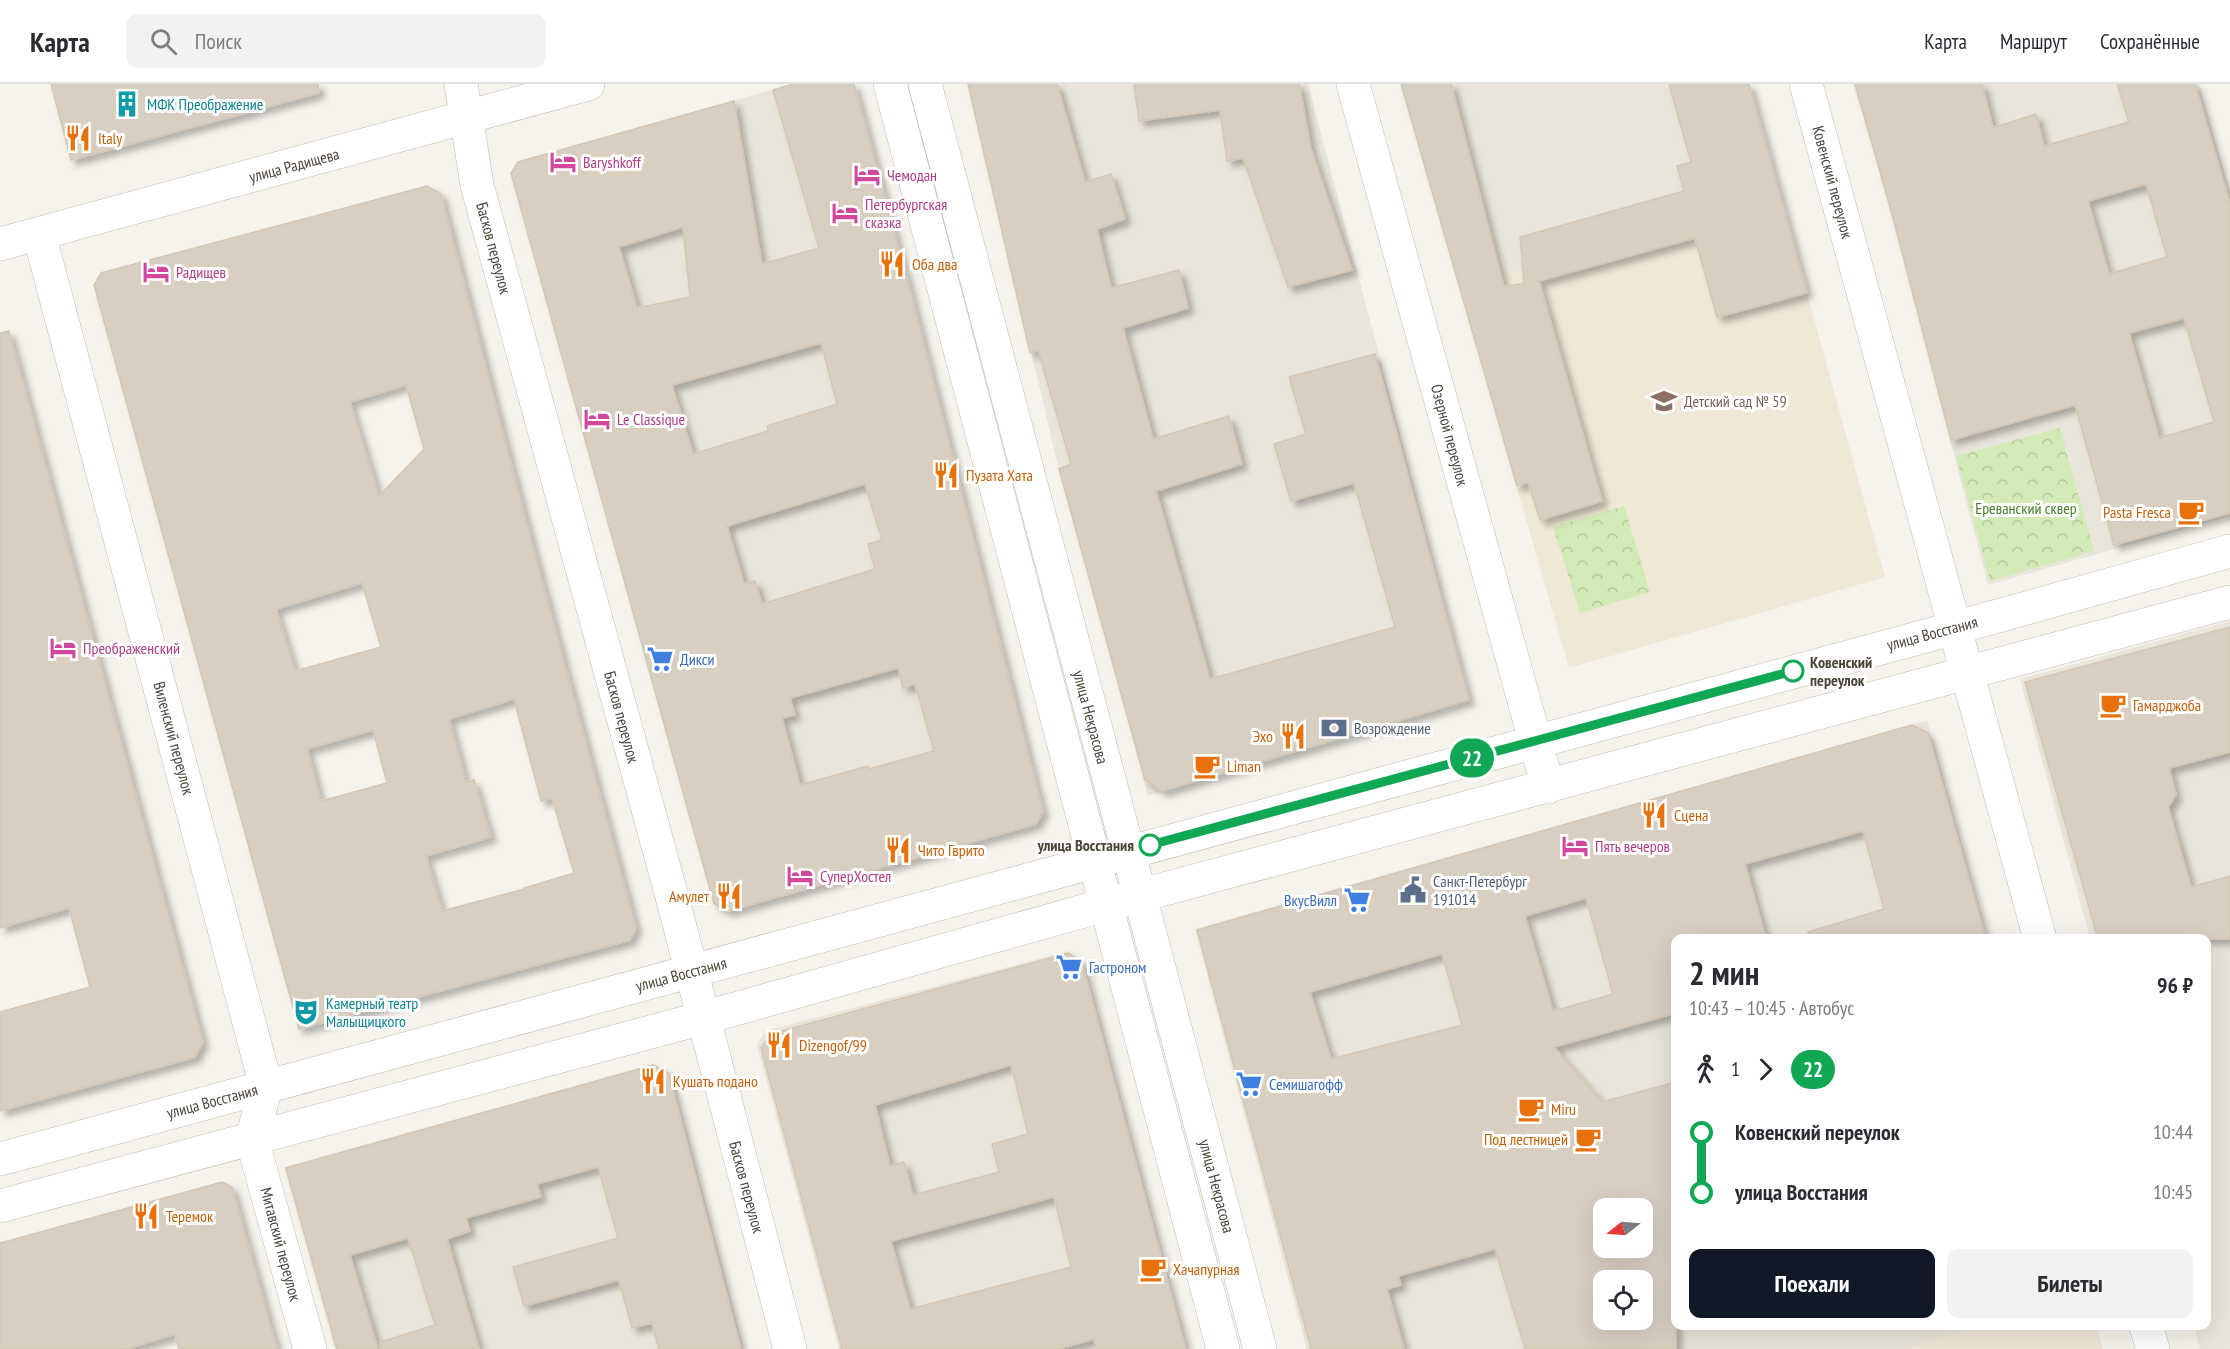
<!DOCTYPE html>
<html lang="ru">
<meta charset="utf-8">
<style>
body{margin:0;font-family:"PT Sans Narrow",sans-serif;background:#f2f2f3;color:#2b2b33;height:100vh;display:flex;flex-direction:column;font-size:22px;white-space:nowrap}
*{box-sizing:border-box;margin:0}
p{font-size:20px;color:#7c7c81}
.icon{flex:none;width:33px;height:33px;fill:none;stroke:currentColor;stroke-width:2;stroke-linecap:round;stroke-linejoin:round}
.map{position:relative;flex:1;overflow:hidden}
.sheet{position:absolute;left:1671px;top:850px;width:540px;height:396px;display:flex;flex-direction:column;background:#fff;border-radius:12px;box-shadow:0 6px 24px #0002}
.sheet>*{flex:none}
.badge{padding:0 12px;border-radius:20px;font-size:21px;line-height:39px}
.needle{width:39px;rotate:253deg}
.tools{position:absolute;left:1593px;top:1114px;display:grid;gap:12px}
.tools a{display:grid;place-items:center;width:60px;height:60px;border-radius:12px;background:#fff;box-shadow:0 6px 24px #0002;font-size:30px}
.map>.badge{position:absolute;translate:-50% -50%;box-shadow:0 0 0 3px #fff}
.legs{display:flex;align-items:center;gap:9px;height:66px;padding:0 18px;font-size:20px}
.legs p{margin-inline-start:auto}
.overview{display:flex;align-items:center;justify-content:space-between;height:102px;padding:0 18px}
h1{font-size:33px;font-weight:700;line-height:45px}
.primary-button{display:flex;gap:12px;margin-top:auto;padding:12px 18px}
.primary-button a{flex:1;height:69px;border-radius:12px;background:#111827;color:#fff;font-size:24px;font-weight:700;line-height:69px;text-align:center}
.primary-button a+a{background:#f2f2f3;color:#2b2b33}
ul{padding:0 18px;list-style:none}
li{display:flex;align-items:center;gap:21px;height:60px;font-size:22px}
li i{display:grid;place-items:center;width:9px;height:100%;margin:0 8px;background:currentColor}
li i::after{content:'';width:15px;height:15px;margin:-8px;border:4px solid;border-radius:50%;background:#fff}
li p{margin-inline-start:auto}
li:first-child i{background:linear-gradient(#0000 50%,currentColor 0)}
li:last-child i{background:linear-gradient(currentColor 50%,#0000 0)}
header{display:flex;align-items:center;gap:36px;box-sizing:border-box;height:84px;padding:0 30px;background:#fff;border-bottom:2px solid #e1e1e2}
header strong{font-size:28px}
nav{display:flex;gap:33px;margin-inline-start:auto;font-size:21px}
.search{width:420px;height:54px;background:#f2f2f3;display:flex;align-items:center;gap:15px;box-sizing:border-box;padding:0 21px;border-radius:12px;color:#7c7c81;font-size:22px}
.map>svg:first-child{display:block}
.residential{fill:#eae5da;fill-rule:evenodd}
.education{fill:#efe8d6}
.park{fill:url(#park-crowns)}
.building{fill:#d8cfc1;stroke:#d3c7b4;stroke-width:1.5;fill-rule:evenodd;filter:url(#shadow)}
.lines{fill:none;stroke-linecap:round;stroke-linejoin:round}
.minor-casing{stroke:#c2bbae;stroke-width:34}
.minor{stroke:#fff;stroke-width:33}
.line-1-casing{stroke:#fff;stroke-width:14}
.line-1{stroke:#10a855;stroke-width:9}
.stop-1-dot{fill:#fff;stroke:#10a855;stroke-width:3}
.labels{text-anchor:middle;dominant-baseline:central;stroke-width:6;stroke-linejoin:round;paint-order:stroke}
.culture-label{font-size:16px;fill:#0d838f;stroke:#fff;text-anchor:start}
.food-label{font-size:16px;fill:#c56008;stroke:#fff;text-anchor:start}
.hotel-label{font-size:16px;fill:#b23c85;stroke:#fff;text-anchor:start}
.street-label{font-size:16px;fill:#4b4439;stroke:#fff}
.education-label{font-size:16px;fill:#785e54;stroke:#fff;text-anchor:start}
.park-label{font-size:16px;fill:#4a7f2a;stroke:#fff}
.shop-label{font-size:16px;fill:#366cbe;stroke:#fff;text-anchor:start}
.stop-label{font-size:16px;font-weight:bold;fill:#4b4439;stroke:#fff;text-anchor:start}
.service-label{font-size:16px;fill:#4e5e75;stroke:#fff;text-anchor:start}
</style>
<header>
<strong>Карта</strong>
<div class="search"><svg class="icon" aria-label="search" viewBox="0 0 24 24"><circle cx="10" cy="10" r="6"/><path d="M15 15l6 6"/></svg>Поиск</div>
<nav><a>Карта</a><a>Маршрут</a><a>Сохранённые</a></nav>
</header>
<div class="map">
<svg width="2230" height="1265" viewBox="0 0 2230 1265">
<defs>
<pattern id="park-crowns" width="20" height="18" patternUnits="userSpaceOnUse" patternTransform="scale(1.5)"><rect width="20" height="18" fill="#d2eab5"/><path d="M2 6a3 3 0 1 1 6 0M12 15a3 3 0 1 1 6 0" fill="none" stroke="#b6ca9c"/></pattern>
<filter id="shadow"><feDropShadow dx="5.5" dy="5.5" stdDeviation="3" flood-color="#0004"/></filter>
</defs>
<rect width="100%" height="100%" fill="#f6f3ec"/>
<path class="residential" d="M793,0H854L1043,728L1036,740L728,827L714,820L511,89L518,78Z
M968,0H1308L1470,617L1148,712L1057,378Z
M1401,0H1749L1807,209L1717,233L1695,154L1535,182L1459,204Z
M1853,0H2199L2230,107V432L1988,501L1876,74Z
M2230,537V1265H2200L2194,1242H2206V855H2090L2020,595Z
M1927,636L1988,855H1676V1242H2096L2103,1265H1307L1195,845ZM1604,1125H1642V1164H1604ZM1604,1197H1642V1236H1604Z
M1068,867L1084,877L1188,1265H839L757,961L765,947Z
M653,980L671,989L744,1265H335L284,1083Z"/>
<path class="education" d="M1695,154L1717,232L1807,209L1885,493L1569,584L1459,204L1535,182Z
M1983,1242H2094L2100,1265H1904Z"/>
<path class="park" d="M2060,344L2094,467L1990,497L1956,372Z
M1624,422L1650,508L1580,529L1553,443Z"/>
<path class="building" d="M51,0H318L319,9L71,76Z
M793,0H854L908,198L1043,728L1036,740L728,827L714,820L511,89L518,78L734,17L762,180L819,164L773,6ZM683,143L690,213L637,224L619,163ZM821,259L837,320L767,342L768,347L693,370L672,301ZM865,400L882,456L868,460L875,485L762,520L755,497L744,500L727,442ZM898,584L903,604L915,600L934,667L869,685L868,682L800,701L782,634L795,631L790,614Z
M968,0H1057L1085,98L1111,90L1125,135L1097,145L1111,204L1179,186L1188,224L1123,244L1153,355L1229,332L1242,380L1156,407L1210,595L1395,543L1354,399L1291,417L1274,360L1306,350L1289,293L1375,270L1469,616L1162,707L1145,696L1059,385L1071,380L1038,266L1030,269Z
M1134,0H1299L1311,65L1352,186L1288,203L1243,74L1227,77L1220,26L1139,37Z
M1401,0H1451L1504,203L1524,199L1520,153L1684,107L1677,82L1691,78L1669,0H1749L1807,209L1717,233L1695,154L1535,198L1539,197L1602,417L1540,436L1528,398L1517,402Z
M1855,0H1982L1993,44L2036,30L2044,62L2129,38L2117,0H2195L2230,120V429L2114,461L2075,321L1951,356L1894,137ZM2146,100L2167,173L2109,190L2088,117ZM2184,234L2214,338L2159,354L2129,249Z
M427,102L441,110L526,437L636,844L630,856L299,945L94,201L101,189ZM406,301L424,365L379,412L350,318ZM362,499L381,563L295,587L276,525ZM514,615L541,717L552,714L574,789L524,804V805L442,827L426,772L491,753L474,696L466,698L449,635ZM373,646L387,699L321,717L307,665Z
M9,247L203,958L195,973L0,1027V928L90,903L69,824L0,844V249Z
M2230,543V668L2169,684L2176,711L2168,723L2191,803L2230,792V855H2098L2025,598Z
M1912,641L1928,649L1986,855H1809L1808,848L1884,825L1863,747L1745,780L1766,855H1676V929L1554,963L1602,1018L1676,998V1265H1525L1495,1165L1398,1192L1401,1201L1387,1205L1404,1265H1311L1197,846ZM1586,814L1613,910L1553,927L1525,832ZM1442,870L1462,941L1331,975L1310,908ZM1604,1125H1642V1164H1604ZM1604,1197H1642V1236H1604Z
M1068,869L1082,878L1186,1265H1096L1094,1255L1059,1265H842L761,964L771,950ZM1011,981L1028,1050L992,1060L999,1088L913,1111L904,1078L890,1082L875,1021ZM1054,1113L1071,1183L910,1225L891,1157Z
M653,981L669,990L741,1265H659L652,1239L632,1244L619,1196L524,1222L513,1183L618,1154L598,1083L537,1100L541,1113L466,1134L470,1147L447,1155L479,1265H381L380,1258L435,1241L408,1154L350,1171L378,1265H337L286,1084Z
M222,1098L232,1103L277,1265H179L175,1250L127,1265H0V1159Z"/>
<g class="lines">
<g class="minor-casing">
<path id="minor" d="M461,0L477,101L674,820L790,1265
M890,0L1223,1265
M925,0L1260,1265
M1353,0L1548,703
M1806,0L2040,855
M39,150L266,1002L252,1055L310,1265
M0,160L588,0
M0,1075L1955,544L2230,467
M0,1122L703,934L1105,821L2230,518
M2146,1242L2153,1265"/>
</g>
<use href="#minor" class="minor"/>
</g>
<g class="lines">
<g class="line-1-casing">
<path id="line-1" d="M1150,761L1793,587"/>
</g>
<use href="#line-1" class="line-1"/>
</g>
<defs>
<g id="building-bare" transform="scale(2.07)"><path d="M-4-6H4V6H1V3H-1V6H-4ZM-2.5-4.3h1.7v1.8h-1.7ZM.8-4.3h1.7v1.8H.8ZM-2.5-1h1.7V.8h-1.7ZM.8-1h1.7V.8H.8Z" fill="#0f9aa8" stroke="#fff" stroke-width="2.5" paint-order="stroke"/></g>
<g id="restaurant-bare" transform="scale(2.07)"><path d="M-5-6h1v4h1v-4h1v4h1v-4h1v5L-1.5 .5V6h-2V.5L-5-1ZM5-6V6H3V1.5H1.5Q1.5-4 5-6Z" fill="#e8710a" stroke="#fff" stroke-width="2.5" paint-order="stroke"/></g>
<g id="hotel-bare" transform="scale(2.07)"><path d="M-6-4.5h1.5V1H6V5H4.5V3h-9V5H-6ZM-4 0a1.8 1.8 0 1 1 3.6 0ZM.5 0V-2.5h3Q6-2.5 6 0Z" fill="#d1479c" stroke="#fff" stroke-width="2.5" paint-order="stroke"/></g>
<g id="school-bare" transform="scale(2.07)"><path d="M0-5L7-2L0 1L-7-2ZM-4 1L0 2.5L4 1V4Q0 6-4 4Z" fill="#8d6e63" stroke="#fff" stroke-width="2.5" paint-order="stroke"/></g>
<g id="cafe-bare" transform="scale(2.07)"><path d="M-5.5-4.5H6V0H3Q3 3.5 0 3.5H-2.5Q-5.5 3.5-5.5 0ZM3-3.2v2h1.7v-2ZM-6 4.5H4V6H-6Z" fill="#e8710a" stroke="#fff" stroke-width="2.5" paint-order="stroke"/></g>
<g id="supermarket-bare" transform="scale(2.07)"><path d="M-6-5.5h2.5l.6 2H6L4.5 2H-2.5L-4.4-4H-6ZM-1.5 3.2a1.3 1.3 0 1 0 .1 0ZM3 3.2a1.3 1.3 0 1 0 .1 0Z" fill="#3f7fe0" stroke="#fff" stroke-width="2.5" paint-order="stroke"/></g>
<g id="bank-bare" transform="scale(2.07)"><path d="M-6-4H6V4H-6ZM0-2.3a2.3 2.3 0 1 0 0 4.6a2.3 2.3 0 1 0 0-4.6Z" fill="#5c6f8a" stroke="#fff" stroke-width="2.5" paint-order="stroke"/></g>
<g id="civic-bare" transform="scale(2.07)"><path d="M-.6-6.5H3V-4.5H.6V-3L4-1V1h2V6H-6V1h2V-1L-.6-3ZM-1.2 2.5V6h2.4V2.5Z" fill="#5c6f8a" stroke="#fff" stroke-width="2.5" paint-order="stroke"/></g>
<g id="theatre-bare" transform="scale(2.07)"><path d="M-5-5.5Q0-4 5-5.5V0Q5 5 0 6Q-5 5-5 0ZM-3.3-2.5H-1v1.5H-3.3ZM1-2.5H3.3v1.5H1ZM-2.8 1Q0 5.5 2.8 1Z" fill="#0f9aa8" stroke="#fff" stroke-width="2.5" paint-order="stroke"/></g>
</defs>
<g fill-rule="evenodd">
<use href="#building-bare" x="127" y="20"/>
<use href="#restaurant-bare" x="78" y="54"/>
<use href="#hotel-bare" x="563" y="78"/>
<use href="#hotel-bare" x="867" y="91"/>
<use href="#hotel-bare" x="845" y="129"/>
<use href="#restaurant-bare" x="892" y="180"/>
<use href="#hotel-bare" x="156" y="188"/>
<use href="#school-bare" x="1664" y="317"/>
<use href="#hotel-bare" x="597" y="335"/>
<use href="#restaurant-bare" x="946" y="391"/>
<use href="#cafe-bare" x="2191" y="428"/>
<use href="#hotel-bare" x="63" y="564"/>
<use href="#supermarket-bare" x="660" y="575"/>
<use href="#cafe-bare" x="2113" y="621"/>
<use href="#bank-bare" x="1334" y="644"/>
<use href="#restaurant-bare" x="1293" y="652"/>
<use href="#cafe-bare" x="1207" y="682"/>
<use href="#restaurant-bare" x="1654" y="731"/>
<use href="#hotel-bare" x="1575" y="762"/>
<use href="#restaurant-bare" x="898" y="766"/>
<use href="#hotel-bare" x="800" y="792"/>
<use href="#civic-bare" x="1413" y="806"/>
<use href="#restaurant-bare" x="729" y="812"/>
<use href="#supermarket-bare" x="1357" y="816"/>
<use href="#supermarket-bare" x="1069" y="883"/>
<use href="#theatre-bare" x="306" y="928"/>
<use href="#restaurant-bare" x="779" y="961"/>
<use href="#restaurant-bare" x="653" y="997"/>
<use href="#supermarket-bare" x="1249" y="1000"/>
<use href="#cafe-bare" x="1531" y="1025"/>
<use href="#cafe-bare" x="1588" y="1055"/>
<use href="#restaurant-bare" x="146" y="1132"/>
<use href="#cafe-bare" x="1153" y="1185"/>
</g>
<g class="stop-1-dot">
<circle cx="1793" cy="587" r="10"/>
<circle cx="1150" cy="761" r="10"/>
</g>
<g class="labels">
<g class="culture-label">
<text x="147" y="20">МФК Преображение</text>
<text x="326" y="919">Камерный театр<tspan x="326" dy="18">Малыщицкого</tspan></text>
</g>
<g class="food-label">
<text x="98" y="54">Italy</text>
<text x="912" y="180">Оба два</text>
<text x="966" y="391">Пузата Хата</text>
<text x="2171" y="428" text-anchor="end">Pasta Fresca</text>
<text x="2133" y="621">Гамарджоба</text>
<text x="1273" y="652" text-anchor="end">Эхо</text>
<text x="1227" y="682">Liman</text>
<text x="1674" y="731">Сцена</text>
<text x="918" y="766">Чито Гврито</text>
<text x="709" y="812" text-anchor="end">Амулет</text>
<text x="799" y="961">Dizengof/99</text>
<text x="673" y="997">Кушать подано</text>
<text x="1551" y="1025">Miru</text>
<text x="1568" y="1055" text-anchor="end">Под лестницей</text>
<text x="166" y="1132">Теремок</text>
<text x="1173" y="1185">Хачапурная</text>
</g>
<g class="hotel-label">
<text x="583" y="78">Baryshkoff</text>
<text x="887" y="91">Чемодан</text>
<text x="865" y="120">Петербургская<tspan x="865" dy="18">сказка</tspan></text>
<text x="176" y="188">Радищев</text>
<text x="617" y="335">Le Classique</text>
<text x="83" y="564">Преображенский</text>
<text x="1595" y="762">Пять вечеров</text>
<text x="820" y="792">СуперХостел</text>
</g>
<g class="street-label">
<text transform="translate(294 81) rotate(-15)">улица Радищева</text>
<text transform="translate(1833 98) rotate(75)">Ковенский переулок</text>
<text transform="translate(494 164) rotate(75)">Басков переулок</text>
<text transform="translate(1450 351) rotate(75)">Озерной переулок</text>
<text transform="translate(1932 549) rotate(-15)">улица Восстания</text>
<text transform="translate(622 633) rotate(75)">Басков переулок</text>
<text transform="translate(1091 633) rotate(75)">улица Некрасова</text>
<text transform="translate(174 654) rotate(75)">Виленский переулок</text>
<text transform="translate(681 890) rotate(-15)">улица Восстания</text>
<text transform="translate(212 1017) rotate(-15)">улица Восстания</text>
<text transform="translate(1217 1102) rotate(75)">улица Некрасова</text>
<text transform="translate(747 1103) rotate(75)">Басков переулок</text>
<text transform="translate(281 1160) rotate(75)">Митавский переулок</text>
</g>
<g class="education-label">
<text x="1684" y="317">Детский сад № 59</text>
</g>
<g class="park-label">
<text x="2026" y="424">Ереванский сквер</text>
</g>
<g class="shop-label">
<text x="680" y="575">Дикси</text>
<text x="1337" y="816" text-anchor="end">ВкусВилл</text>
<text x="1089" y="883">Гастроном</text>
<text x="1269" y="1000">Семишагофф</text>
</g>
<g class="stop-label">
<text x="1810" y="578">Ковенский<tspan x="1810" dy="18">переулок</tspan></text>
<text x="1134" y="761" text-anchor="end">улица Восстания</text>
</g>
<g class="service-label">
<text x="1354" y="644">Возрождение</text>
<text x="1433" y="797">Санкт-Петербург<tspan x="1433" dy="18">191014</tspan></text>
</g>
</g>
</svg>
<div class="tools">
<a><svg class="needle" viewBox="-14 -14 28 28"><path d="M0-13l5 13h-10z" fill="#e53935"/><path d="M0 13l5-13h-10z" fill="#7c7c81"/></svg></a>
<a><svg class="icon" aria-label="locate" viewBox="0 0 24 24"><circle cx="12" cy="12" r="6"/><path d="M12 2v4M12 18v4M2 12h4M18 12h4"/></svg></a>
</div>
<b class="badge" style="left:1472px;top:674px;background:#10a855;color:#fff">22</b>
<section class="sheet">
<div class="overview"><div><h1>2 мин</h1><p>10:43 – 10:45 · Автобус</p></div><b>96 ₽</b></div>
<div class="legs"><svg class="icon" aria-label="walk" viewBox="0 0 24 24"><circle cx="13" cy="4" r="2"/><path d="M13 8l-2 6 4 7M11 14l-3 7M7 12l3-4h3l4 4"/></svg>1<svg class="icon" aria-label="forward" viewBox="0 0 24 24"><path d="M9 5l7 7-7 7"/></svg><b class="badge" style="background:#10a855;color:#fff">22</b></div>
<ul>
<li><i style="color:#10a855"></i><b>Ковенский переулок</b><p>10:44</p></li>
<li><i style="color:#10a855"></i><b>улица Восстания</b><p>10:45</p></li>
</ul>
<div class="primary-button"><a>Поехали</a><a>Билеты</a></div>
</section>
</div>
